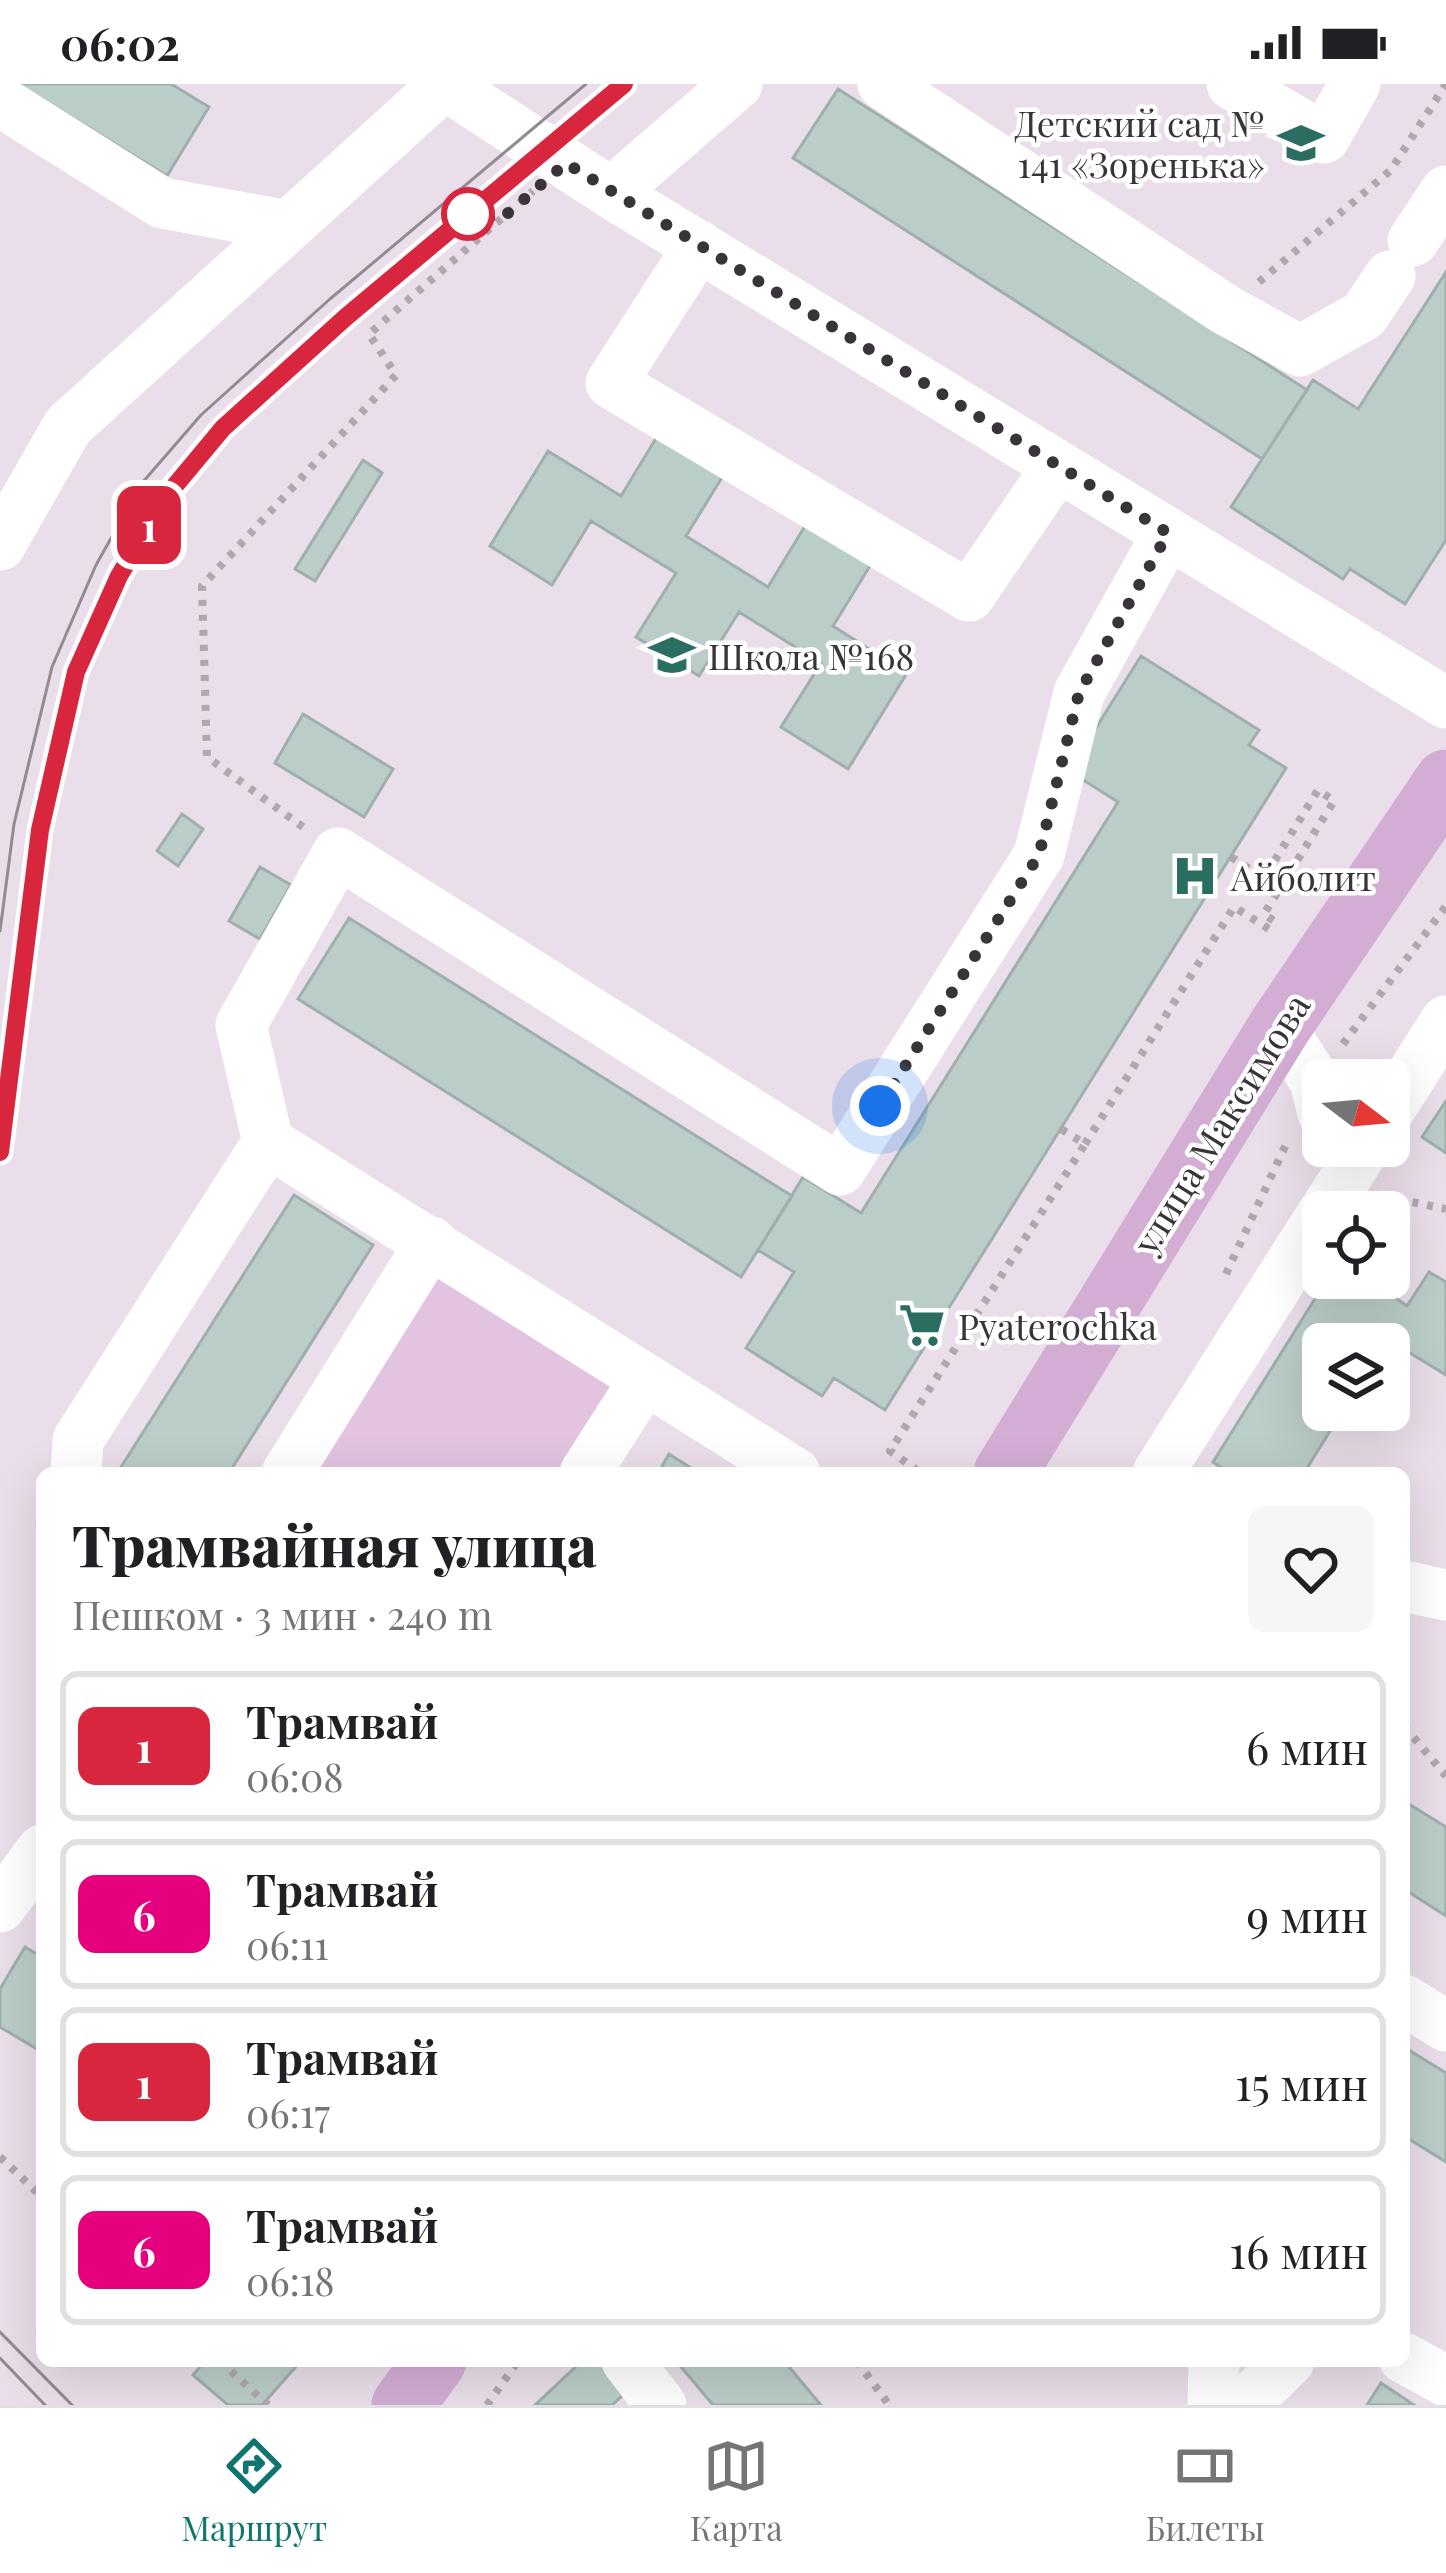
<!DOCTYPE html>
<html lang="ru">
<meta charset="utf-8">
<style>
body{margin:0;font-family:"Playfair Display",serif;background:#f6f6f6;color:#202124;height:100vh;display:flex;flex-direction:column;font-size:45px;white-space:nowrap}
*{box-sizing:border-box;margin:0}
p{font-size:39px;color:#757577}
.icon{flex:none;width:66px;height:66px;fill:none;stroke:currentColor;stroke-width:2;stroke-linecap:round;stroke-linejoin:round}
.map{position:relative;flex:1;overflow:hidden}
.panel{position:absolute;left:36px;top:1383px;width:1374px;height:900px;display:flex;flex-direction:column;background:#fff;border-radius:18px;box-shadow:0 12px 48px #0002}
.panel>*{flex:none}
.badge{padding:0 24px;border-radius:18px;font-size:42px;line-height:78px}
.needle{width:78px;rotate:106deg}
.fabs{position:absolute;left:1302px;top:975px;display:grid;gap:24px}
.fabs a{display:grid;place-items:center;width:108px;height:108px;border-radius:18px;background:#fff;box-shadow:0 12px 48px #0002;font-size:60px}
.you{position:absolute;width:60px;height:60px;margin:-30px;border:9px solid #fff;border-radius:50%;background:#1a73e8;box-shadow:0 0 0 18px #1a73e833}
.map>.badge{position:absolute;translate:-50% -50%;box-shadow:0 0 0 6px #fff}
.round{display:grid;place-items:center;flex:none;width:126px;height:126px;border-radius:18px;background:#f6f6f6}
.summary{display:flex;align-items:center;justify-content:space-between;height:204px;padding:0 36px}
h1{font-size:57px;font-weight:800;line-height:90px}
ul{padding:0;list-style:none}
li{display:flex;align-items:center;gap:36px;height:150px;margin:0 24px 18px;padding:0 12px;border:6px solid #e0e0e0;border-radius:18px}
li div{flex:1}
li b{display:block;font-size:45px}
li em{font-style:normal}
li .badge{min-width:132px;font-weight:700;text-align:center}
.status{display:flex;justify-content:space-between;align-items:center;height:84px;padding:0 60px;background:#fff;direction:ltr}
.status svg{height:33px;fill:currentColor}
.dock{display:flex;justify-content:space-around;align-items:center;height:168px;border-top:3px solid #e0e0e0;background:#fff;font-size:33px;color:#757577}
.dock a{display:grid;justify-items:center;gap:6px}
.dock .selected{color:#0f766e}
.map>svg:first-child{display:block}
.green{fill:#e2c4e1}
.building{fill:#bbcdc8;stroke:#9fb0ac;stroke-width:3}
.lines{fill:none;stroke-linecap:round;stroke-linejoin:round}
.path{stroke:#b0a7b0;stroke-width:8;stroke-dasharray:6 9;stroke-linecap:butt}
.minor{stroke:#fff;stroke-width:51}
.major{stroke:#d3add4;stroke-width:63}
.tram{stroke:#938a93;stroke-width:3}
.line-casing{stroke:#fff;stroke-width:27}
.line{stroke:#d7263d;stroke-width:18}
.walk{stroke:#393439;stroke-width:12;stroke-dasharray:0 21.6}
.stop-dot{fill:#fff;stroke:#d7263d;stroke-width:6}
.labels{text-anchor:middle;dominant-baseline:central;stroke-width:9;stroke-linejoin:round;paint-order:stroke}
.poi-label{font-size:36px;fill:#393439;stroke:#fff;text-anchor:start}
.street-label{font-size:36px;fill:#393439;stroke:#fff}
</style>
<div class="status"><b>06:02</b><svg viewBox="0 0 49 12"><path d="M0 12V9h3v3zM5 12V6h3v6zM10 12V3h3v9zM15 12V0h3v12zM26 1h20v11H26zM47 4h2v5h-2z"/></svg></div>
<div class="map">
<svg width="1446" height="2321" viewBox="0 0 1446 2321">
<rect width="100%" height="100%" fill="#e9dee9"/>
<path class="green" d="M442,1189L620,1303L564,1389H314Z"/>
<path class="building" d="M18,0H171L209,23L167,92Z
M838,5L1307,306L1262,375L793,74Z
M1446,188V456L1405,520L1350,485L1343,495L1231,423L1313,296L1358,325Z
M661,346L726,387L686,452L768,503L808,437L873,477L833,542L907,589L848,685L781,643L821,579L739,528L699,592L636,553L676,489L591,437L552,501L490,462L548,367L621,412Z
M363,376L382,389L315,497L295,485Z
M1141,572L1259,646L1249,661L1286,684L885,1326L834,1294L822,1312L746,1264L794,1188L758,1166L803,1093L861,1129L1118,718L1069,687Z
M303,630L393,685L364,733L275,679Z
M182,730L203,745L178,782L157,767Z
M260,783L291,801L260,855L229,837Z
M349,834L792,1112L741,1193L298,915Z
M1446,1017V1069L1422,1053Z
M294,1111L373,1161L229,1389H130L121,1383Z
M1429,1188L1446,1198V1291L1387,1255L1384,1260H1323V1326H1343L1304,1389H1230L1213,1378L1328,1194H1367L1407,1222Z
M669,1370L699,1389H658Z
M1404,1717L1446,1743V1832L1404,1805Z
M25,1863L42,1873V1968L0,1943V1905Z
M1404,1963L1446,1989V2078L1404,2052Z
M205,2277H301L262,2321H228L193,2291Z
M582,2277H611L634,2301L612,2321H535Z
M676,2277H784L821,2321H713Z
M1381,2299L1414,2321H1367Z"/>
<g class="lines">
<path class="path" d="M1259,198L1391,86L1446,0
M303,743L207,673L202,502L396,291L369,250L533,107
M1231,773L1264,794L1318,706L1334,717L1264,830L1277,839
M1343,960L1446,822
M1085,1060L1234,823L1272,847
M1383,1112L1446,1125
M1226,1190L1288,1056
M918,1387L890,1367L1085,1060L1061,1045
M1404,1642L1446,1692
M0,2073L42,2113
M220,2277L268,2321
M857,2277L889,2321
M487,2321L518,2277"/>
<path class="minor" d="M444,0L611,109L1446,619
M883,0L1226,226L1300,267L1364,231L1390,192
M1232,0L1324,54L1355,0
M0,17L162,119L288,142
M611,109L737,0
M1413,157L1446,107
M699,162L611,299L969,512L1058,382
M0,461L68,342L445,0
M1280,942L1315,997L1323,1029
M1389,1026L1446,937
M1324,1128L1366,1062
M76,1389L78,1356L268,1058
M287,1389L431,1158
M585,1389L645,1295
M795,1389L268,1058L241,941L338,769L840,1086L1039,771L1079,609L1168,449
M1158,1389L1323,1129
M1404,1502L1446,1511
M0,1823L42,1766
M1404,1916L1446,1942
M1404,2274L1446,2297
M627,2277L661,2321
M1213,2321L1214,2277
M1244,2321L1289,2277"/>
<path class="major" d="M1005,1389L1280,942L1446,697
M403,2321L435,2277"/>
<path class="tram" d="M0,847L14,740L52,583L96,481L142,399L201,331L330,215L586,0
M0,1067L40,745L77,588L119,492L168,409L223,344L346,233L624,0
M0,2248L72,2321
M0,2274L45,2321"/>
</g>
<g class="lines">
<g class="line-casing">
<path id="line" d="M0,1068L40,746L76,588L119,492L168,410L223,344L346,233L624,0"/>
</g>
<use href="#line" class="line"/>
<path class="walk" d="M468,130L500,136L566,79L1168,449L1079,609L1039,771L880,1022"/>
</g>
<defs>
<g id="school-bare" transform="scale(3.6)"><path d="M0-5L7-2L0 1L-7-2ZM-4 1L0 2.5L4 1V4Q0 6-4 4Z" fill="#296e61" stroke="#fff" stroke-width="2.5" paint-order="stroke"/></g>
<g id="hospital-bare" transform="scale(3.6)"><path d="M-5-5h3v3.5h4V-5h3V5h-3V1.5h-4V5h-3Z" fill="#296e61" stroke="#fff" stroke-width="2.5" paint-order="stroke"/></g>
<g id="supermarket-bare" transform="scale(3.6)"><path d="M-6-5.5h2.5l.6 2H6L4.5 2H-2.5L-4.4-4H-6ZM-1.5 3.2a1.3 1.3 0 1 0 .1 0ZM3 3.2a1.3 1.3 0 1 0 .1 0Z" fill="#296e61" stroke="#fff" stroke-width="2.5" paint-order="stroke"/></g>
</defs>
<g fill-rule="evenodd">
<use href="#school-bare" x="1301" y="59"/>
<use href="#school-bare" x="672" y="571"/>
<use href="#hospital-bare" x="1195" y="792"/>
<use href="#supermarket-bare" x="922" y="1241"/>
</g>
<circle class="stop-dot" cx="468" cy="130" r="24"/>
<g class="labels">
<g class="poi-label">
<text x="1265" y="38" text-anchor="end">Детский сад №<tspan x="1265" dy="41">141 «Зоренька»</tspan></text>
<text x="708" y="571">Школа №168</text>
<text x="1231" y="792">Айболит</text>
<text x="958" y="1241">Pyaterochka</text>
</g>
<g class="street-label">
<text transform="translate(1220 1039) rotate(-58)">улица Максимова</text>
</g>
</g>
</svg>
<div class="fabs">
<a><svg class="needle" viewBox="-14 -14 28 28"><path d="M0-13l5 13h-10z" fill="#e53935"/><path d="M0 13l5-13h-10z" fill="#757577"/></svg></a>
<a><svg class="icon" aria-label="locate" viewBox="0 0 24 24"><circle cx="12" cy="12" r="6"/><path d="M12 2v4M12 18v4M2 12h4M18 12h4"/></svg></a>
<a><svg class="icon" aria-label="layers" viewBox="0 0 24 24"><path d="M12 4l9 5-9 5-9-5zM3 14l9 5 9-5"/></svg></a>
</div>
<div class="you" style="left:880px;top:1022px"></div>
<b class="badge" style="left:149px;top:441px;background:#d7263d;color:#fff">1</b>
<section class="panel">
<div class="summary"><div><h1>Трамвайная улица</h1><p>Пешком · 3 мин · 240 m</p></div><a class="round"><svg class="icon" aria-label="heart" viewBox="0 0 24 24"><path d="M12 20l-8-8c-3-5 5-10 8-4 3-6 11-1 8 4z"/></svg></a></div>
<ul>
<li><span class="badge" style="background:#d7263d;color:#fff">1</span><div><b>Трамвай</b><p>06:08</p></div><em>6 мин</em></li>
<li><span class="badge" style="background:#e6007e;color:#fff">6</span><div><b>Трамвай</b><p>06:11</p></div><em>9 мин</em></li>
<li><span class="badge" style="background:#d7263d;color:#fff">1</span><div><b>Трамвай</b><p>06:17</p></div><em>15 мин</em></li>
<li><span class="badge" style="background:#e6007e;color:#fff">6</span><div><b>Трамвай</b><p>06:18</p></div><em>16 мин</em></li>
</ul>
</section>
</div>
<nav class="dock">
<a class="selected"><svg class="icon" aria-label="directions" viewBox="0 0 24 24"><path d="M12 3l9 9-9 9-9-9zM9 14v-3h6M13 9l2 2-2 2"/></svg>Маршрут</a>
<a><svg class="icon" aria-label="map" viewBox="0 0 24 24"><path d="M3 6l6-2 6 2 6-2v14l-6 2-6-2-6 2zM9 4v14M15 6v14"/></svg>Карта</a>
<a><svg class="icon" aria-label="tickets" viewBox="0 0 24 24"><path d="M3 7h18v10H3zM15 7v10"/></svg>Билеты</a>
</nav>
